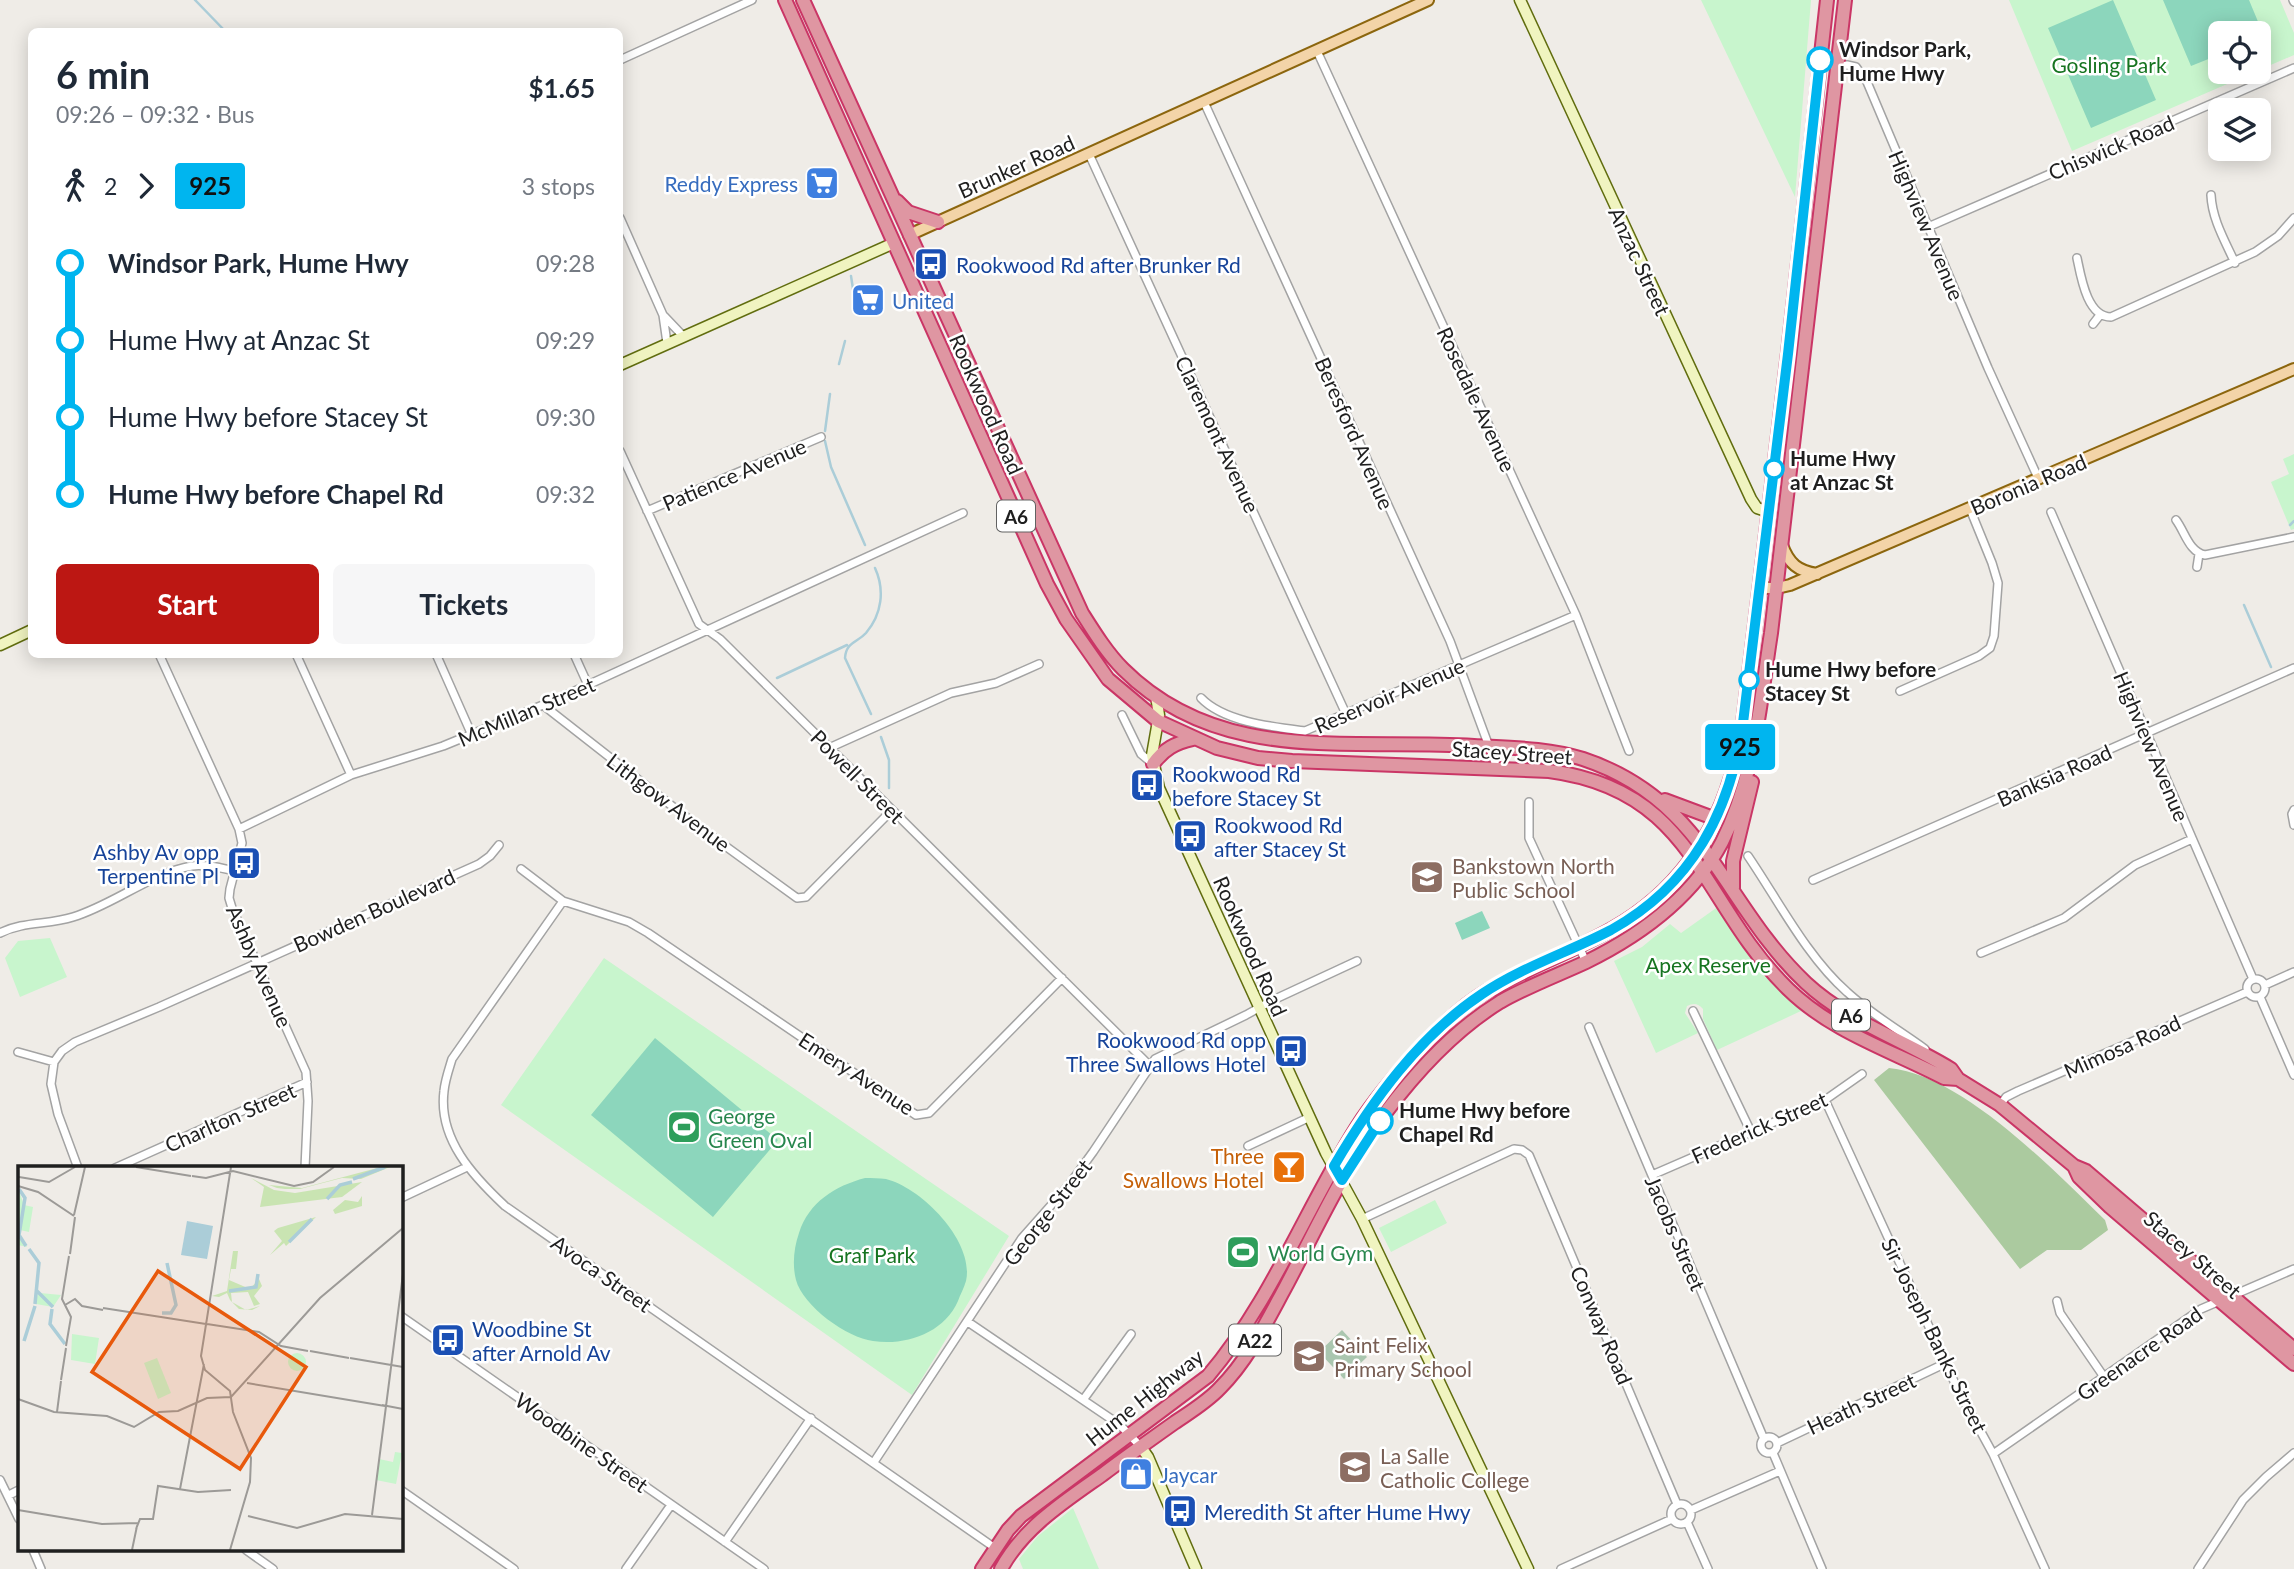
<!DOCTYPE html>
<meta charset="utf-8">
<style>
body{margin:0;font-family:Lato,sans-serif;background:#f6f6f7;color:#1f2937;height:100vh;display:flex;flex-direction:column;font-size:26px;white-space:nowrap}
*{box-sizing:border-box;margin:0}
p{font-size:23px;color:#747a83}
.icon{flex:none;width:38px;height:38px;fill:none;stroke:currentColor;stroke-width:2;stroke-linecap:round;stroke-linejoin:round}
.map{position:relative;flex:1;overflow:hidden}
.side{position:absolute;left:28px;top:28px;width:595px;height:630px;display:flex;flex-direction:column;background:#fff;border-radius:10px;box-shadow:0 4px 18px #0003}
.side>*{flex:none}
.badge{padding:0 14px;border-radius:5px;font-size:24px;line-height:46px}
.buttons{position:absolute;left:2208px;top:21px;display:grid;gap:14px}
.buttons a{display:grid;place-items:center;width:63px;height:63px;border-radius:10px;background:#fff;box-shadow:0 4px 18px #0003;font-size:35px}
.map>.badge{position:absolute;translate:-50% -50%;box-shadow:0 0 0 4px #fff}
.legs{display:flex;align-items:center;gap:10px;height:77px;padding:0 28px;font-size:23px}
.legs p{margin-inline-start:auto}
.summary{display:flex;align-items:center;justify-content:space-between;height:119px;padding:0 28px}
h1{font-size:38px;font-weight:700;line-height:52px}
.action{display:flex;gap:14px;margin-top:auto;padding:14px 28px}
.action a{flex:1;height:80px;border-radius:10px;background:#bc1713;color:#fff;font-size:28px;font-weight:700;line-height:80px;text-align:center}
.action a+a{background:#f6f6f7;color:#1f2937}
ul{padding:0 28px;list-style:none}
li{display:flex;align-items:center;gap:24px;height:77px;font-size:26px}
li i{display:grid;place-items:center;width:10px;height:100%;margin:0 9px;background:currentColor}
li i::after{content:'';width:18px;height:18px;margin:-9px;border:5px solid;border-radius:50%;background:#fff}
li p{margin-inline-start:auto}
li:first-child i{background:linear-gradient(#0000 50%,currentColor 0)}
li:last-child i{background:linear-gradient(currentColor 50%,#0000 0)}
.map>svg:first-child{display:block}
.forest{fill:#abca9f}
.cemetery{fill:#aac6af}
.park{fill:#c8f5cd}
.pitch{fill:#8cd6bc}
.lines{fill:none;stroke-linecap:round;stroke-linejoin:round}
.stream{stroke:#abcdd8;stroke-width:2.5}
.street-casing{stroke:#a3a3a3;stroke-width:10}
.secondary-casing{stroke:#616d0f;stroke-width:13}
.primary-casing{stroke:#8c660e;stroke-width:14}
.highway-casing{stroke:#ca3666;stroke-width:16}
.street{stroke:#fff;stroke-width:7}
.secondary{stroke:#f0f4c0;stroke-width:10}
.primary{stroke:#f3d4a8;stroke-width:10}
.highway{stroke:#df96a2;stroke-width:12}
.line-1-casing{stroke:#fff;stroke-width:16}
.line-1{stroke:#00b5ef;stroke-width:10}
.stop-1-dot{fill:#fff;stroke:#00b5ef;stroke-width:3.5}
.labels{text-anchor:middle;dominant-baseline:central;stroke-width:5;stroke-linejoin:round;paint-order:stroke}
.shield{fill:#fff;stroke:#626262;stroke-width:2}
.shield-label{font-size:19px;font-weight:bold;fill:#1f1f1f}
.stop-label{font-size:21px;font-weight:bold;fill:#1f1f1f;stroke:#fff;text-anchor:start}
.park-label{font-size:21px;fill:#167420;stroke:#fff}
.street-label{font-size:21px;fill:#1f1f1f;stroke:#fff}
.shop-label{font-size:21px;fill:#366cbe;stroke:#fff;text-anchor:start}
.transit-label{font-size:21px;fill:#164399;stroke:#fff;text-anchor:start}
.education-label{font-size:21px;fill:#785e54;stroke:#fff;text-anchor:start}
.leisure-label{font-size:21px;fill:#27864d;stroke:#fff;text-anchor:start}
.food-label{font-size:21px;fill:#c56008;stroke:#fff;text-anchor:end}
.inset-river{fill:none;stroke:#abcdd8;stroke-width:3.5}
.inset-road{fill:none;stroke:#9c9a97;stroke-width:2}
.view{fill:#e8590c;fill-opacity:0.15;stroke:#e8590c;stroke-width:3.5}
.inset-edge{fill:none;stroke:#1f1f1f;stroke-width:3.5}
</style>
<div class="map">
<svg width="2294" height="1569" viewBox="0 0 2294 1569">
<rect width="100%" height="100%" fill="#efece7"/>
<path class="forest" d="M1889,1068C1963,1075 2053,1170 2105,1220L2108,1230L2081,1250H2047L2020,1269L1874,1080Z"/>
<path class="cemetery" d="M1342,1330L1367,1357L1344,1379L1319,1352Z"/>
<path class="park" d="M1701,0H1811L1795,197Z
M2009,0H2280L2294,33V55L2259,70V33H2221V72H2255L2072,151Z
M2294,454V529L2291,530L2271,482L2289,474L2283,459Z
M1719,906L1763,969L1801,1011L1717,1050L1703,1019V1009C1698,1003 1693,1003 1687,1006L1685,1013L1698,1033L1656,1053L1614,961L1642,947L1670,924L1681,933Z
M50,938L67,977L20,997L5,958L18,941Z
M604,958L1009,1236L912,1395L501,1105Z
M1435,1200L1447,1223L1391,1252L1379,1228Z
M1073,1508L1099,1569H1023L1019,1559L1038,1536Z"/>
<path class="pitch" d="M2113,0L2156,100L2091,128L2048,28Z
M2163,0H2249L2264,36L2259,38V33H2221V54L2191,66Z
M1482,911L1490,928L1462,940L1455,923Z
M655,1038L778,1140L713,1217L591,1115Z
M865,1178C872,1178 879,1178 886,1179C922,1188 975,1242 966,1281C964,1288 960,1295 958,1301C944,1333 906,1346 873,1341C847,1338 803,1306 796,1280C792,1265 794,1247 799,1233C809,1202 835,1186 865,1178Z"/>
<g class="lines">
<path class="stream" d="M195,0L226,32
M851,276L853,289
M839,364L845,341
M825,431L830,394
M825,441L831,467L865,545
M2290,525L2294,521
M2244,605L2271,667
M777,678L847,645
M871,714L845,658C846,642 857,643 866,633C882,614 885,590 875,568
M881,737L889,760V788"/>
<g class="street-casing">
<path id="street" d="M2293,0L2294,2
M1317,51L1576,615L1629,751
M620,60L752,0
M1837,67L1847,65L1856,67L1867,82L1988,368L2039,480
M1204,102L1450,641L1497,768
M1089,154L1346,714
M2211,195C2212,219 2225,241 2235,263
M620,218L663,315L667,343
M1928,227L2294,68
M2077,258C2081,277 2087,317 2111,317L2255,252L2278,236L2294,218
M664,316L683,336
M2093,324L2100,315
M620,451L699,624L720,639L1149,1065
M647,511L821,437
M2051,512L2253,979
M2176,520C2185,532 2189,552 2205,555L2294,537
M2197,567L2199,554
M159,654L239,829L242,843L230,889L229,898L232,908L306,1072L308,1101L305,1168
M296,654L351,775
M436,654L471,733
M574,654L588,685
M1900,691L1979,656L1990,648L1994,636L1998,583L1992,563L1970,509
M1201,698C1224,722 1273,727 1305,731L1576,615
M543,705L695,824L797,898L806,897L892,810
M1122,715L1141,754L1153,764
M829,748L951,693L996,683L1039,664
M1529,802V838L1586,962
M2294,810L2292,814L2294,825
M239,829L351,775L443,746L555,700L963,513
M1748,856C1778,900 1807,957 1847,992C1871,1014 1899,1030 1925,1049
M521,869L563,901L629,922L648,933L916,1115L929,1113L1062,978
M1813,880L2294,668
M563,901L452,1059C449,1069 445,1080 444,1091C438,1139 473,1176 505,1206L995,1548
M0,933C24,921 48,925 73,917C113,905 151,873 192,866C206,864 221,868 235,871
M1981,953L2064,918L2135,865L2192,839
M2247 988a9 9 0 1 1 18 0a9 9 0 1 1-18 0Z
M2265,985L2294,972
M2260,997L2294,1075
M1693,1011L1751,1132
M1589,1027L1764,1439
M18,1052L54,1062
M1825,1100L1958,1390L1993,1454L2045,1569
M2000,1105L2006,1097L2018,1091L2247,992
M1248,1146L1310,1117
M78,1168L58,1114L51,1084L54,1062L62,1051L75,1042L159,1007L479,864L490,856L499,845
M115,1168L307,1082
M1652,1175L1825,1100L1862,1074
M401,1198L467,1167
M1362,1219L1514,1149L1522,1150L1529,1155L1677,1504
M2057,1301L2060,1313L2104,1377
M401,1316L764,1569
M968,1322L1120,1425L1141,1447
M1083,1400L1131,1334
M1761 1445a8 8 0 1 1 16 0a8 8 0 1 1-16 0Z
M1777,1443L1946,1363
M1773,1453L1822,1569
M1993,1454L2201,1309L2294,1269
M874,1462L1022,1238L1069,1185L1093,1152L1155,1059L1246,1015L1271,1001L1357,961
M0,1480L19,1519
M401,1490L514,1569
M9,1495L19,1490
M1671 1514a10 10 0 1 1 20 0a10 10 0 1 1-20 0Z
M1691,1510L1780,1471
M1687,1522L1708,1569
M725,1542L811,1418
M33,1550L41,1569
M246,1550L273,1569
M626,1569L671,1505
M1561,1569L1672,1519
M2198,1569L2243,1500L2266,1477L2294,1453"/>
</g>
<g class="secondary-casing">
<path id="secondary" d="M1520,0L1751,499L1757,508L1769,512
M620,365L894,243
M0,645L32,630
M1156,696L1159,715L1152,755L1159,788L1326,1153L1362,1219L1528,1569
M1141,1447L1148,1457L1196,1569"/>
</g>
<g class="primary-casing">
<path id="primary" d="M909,235L1428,0
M1782,545C1789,564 1798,571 1817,574
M1760,588H1777L1790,585L2294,369"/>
</g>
<g class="highway-casing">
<path id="highway" d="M785,0L1047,584L1066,619L1108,679L1158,721L1217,748L1258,758L1292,761L1549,771C1696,790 1699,902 1788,989C1832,1032 1890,1050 1944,1078L1958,1079
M803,0L1082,613C1094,632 1107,653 1123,669C1220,766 1351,738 1474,746C1511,748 1548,748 1583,759C1707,800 1722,904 1806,983C1848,1022 1904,1040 1951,1069L1958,1079L2000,1105L2074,1166L2086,1171L2294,1349
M897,201L908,212L938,222
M1153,764C1164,749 1175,743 1193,739
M1665,800L1716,819
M1733,888V861L1752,782
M2074,1166L2079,1177L2110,1207L2294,1364
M982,1569L1008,1530L1021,1516L1208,1376C1271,1302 1306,1208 1357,1127C1375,1099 1398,1072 1420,1048C1443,1024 1468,1000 1498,985C1535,965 1575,950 1612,929C1692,884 1730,811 1743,723L1788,353L1827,0
M1001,1569C1023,1528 1065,1501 1102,1475C1126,1457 1150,1440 1174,1423C1190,1412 1207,1402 1220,1388C1248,1360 1266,1323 1285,1288C1317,1228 1345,1165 1386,1112C1417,1071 1456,1029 1500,1002C1528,986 1558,975 1586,962C1641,935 1693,897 1722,842C1755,777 1760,703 1771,633L1845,0"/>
</g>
<use href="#street" class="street"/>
<use href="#secondary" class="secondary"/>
<use href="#primary" class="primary"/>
<use href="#highway" class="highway"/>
</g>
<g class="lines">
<g class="line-1-casing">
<path id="line-1" d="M1380,1121L1342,1180L1334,1166C1372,1101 1419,1036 1482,994C1522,967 1569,952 1611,930C1692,885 1730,812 1743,723L1788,354L1820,60"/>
</g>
<use href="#line-1" class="line-1"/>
</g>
<defs>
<g id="supermarket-square" transform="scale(1.75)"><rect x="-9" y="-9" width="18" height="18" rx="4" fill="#3f7fe0" stroke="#fff"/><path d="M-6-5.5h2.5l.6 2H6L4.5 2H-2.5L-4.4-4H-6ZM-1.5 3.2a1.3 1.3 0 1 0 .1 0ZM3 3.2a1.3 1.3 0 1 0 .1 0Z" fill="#fff"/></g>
<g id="bus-square" transform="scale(1.75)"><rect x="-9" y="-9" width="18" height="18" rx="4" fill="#1a4fb4" stroke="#fff"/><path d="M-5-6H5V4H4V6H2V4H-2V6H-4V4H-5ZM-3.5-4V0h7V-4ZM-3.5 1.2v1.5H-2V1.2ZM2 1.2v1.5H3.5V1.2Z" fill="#fff"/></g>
<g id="school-square" transform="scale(1.75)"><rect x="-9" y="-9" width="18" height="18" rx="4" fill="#8d6e63" stroke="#fff"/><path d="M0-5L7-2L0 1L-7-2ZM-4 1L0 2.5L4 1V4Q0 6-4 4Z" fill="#fff"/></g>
<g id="stadium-square" transform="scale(1.75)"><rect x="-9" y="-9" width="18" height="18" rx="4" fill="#2e9e5b" stroke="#fff"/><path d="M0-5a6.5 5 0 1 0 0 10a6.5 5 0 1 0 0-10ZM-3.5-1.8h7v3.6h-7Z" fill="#fff"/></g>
<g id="bar-square" transform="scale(1.75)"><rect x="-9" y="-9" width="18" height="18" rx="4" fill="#e8710a" stroke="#fff"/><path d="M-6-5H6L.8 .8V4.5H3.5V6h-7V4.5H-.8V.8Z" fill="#fff"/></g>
<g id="shop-square" transform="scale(1.75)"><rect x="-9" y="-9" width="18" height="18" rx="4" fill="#3f7fe0" stroke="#fff"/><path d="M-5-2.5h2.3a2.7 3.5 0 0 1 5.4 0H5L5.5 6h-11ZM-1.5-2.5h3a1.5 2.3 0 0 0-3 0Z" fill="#fff"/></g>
</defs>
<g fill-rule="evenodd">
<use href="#supermarket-square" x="822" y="183"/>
<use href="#bus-square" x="931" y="264"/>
<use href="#supermarket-square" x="868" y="300"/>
<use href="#bus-square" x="1147" y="785"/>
<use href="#bus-square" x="1190" y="836"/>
<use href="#bus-square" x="244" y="863"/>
<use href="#school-square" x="1427" y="877"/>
<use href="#bus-square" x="1291" y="1051"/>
<use href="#stadium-square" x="684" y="1127"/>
<use href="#bar-square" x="1289" y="1167"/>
<use href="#stadium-square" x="1243" y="1252"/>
<use href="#bus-square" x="448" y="1340"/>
<use href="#school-square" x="1309" y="1356"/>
<use href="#school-square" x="1355" y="1467"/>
<use href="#shop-square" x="1136" y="1474"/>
<use href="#bus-square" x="1180" y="1511"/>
</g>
<g class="stop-1-dot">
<circle cx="1820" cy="60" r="12"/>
<circle cx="1774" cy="469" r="9"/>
<circle cx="1749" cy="680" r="9"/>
<circle cx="1380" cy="1121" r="12"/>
</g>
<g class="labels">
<g class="shield">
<rect x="997" y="500.5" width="38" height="31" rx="5"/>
<rect x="1832" y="999.5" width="38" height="31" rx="5"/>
<rect x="1229" y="1324.5" width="52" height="31" rx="5"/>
</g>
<g class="shield-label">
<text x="1016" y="516">A6</text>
<text x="1851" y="1015">A6</text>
<text x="1255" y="1340">A22</text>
</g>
<g class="stop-label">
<text x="1839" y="48">Windsor Park,<tspan x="1839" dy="24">Hume Hwy</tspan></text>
<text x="1790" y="457">Hume Hwy<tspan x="1790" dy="24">at Anzac St</tspan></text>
<text x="1765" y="668">Hume Hwy before<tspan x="1765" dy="24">Stacey St</tspan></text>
<text x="1399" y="1109">Hume Hwy before<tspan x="1399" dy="24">Chapel Rd</tspan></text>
</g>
<g class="park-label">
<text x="2109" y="64">Gosling Park</text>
<text x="1708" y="964">Apex Reserve</text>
<text x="872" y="1254">Graf Park</text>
</g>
<g class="street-label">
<text transform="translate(2111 147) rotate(-23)">Chiswick Road</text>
<text transform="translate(1016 166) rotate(-24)">Brunker Road</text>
<text transform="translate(1927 225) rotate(67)">Highview Avenue</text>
<text transform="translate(1640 261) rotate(65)">Anzac Street</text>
<text transform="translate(1477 399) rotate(65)">Rosedale Avenue</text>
<text transform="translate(987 404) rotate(66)">Rookwood Road</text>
<text transform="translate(1355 433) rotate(66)">Beresford Avenue</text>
<text transform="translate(1218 434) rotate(65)">Claremont Avenue</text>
<text transform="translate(734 474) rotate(-23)">Patience Avenue</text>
<text transform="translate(2028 484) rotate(-23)">Boronia Road</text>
<text transform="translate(1389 695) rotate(-23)">Reservoir Avenue</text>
<text transform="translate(526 711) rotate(-23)">McMillan Street</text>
<text transform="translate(2152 746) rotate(67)">Highview Avenue</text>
<text transform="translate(1512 752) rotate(4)">Stacey Street</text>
<text transform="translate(2054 775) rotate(-24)">Banksia Road</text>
<text transform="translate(858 776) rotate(45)">Powell Street</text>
<text transform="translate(669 802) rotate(37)">Lithgow Avenue</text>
<text transform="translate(374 910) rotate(-24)">Bowden Boulevard</text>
<text transform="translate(1251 946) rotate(66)">Rookwood Road</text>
<text transform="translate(260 966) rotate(66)">Ashby Avenue</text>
<text transform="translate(2122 1046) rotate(-24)">Mimosa Road</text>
<text transform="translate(857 1073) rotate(33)">Emery Avenue</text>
<text transform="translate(230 1117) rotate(-24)">Charlton Street</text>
<text transform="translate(1759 1127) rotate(-24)">Frederick Street</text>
<text transform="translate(1047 1212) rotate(-52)">George Street</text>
<text transform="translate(1676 1233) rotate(67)">Jacobs Street</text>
<text transform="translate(2193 1254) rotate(41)">Stacey Street</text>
<text transform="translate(602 1273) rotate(35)">Avoca Street</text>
<text transform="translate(1602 1325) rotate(67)">Conway Road</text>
<text transform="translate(1935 1335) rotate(64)">Sir Joseph Banks Street</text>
<text transform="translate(2139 1353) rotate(-35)">Greenacre Road</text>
<text transform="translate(1144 1397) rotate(-38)">Hume Highway</text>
<text transform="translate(1861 1403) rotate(-25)">Heath Street</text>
<text transform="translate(582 1442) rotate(35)">Woodbine Street</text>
</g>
<g class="shop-label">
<text x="798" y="183" text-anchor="end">Reddy Express</text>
<text x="892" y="300">United</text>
<text x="1160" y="1474">Jaycar</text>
</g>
<g class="transit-label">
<text x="956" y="264">Rookwood Rd after Brunker Rd</text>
<text x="1172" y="773">Rookwood Rd<tspan x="1172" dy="24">before Stacey St</tspan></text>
<text x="1214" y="824">Rookwood Rd<tspan x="1214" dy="24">after Stacey St</tspan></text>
<text x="219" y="851" text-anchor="end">Ashby Av opp<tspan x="219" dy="24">Terpentine Pl</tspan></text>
<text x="1266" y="1039" text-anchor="end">Rookwood Rd opp<tspan x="1266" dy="24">Three Swallows Hotel</tspan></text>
<text x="472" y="1328">Woodbine St<tspan x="472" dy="24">after Arnold Av</tspan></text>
<text x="1204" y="1511">Meredith St after Hume Hwy</text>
</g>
<g class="education-label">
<text x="1452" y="865">Bankstown North<tspan x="1452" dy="24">Public School</tspan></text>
<text x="1334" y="1344">Saint Felix<tspan x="1334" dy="24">Primary School</tspan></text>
<text x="1380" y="1455">La Salle<tspan x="1380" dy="24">Catholic College</tspan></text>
</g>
<g class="leisure-label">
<text x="708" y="1115">George<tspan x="708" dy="24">Green Oval</tspan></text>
<text x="1268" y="1252">World Gym</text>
</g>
<g class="food-label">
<text x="1264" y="1155">Three<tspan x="1264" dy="24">Swallows Hotel</tspan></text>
</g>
</g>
<g transform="translate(18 1166)">
<rect width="385" height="385" fill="#efece7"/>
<path d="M363,1H372L343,13L324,12L282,23H267L259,22L251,19L284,22ZM233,12L256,24L277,27L344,16L324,31L242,41L246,21ZM344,30V40L317,48L315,44L327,34L340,36ZM298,51L268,80L266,77L252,89L264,75L256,65L260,62ZM215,85H220L218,103H213L211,114L232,123L241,113L244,120L236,130L242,138L236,140L230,126L213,127L214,136L228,144L242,140L234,144L221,143L212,134L209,127L201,131L194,130L209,125Z" fill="#c9e4b2"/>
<path d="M0,22L6,39L15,41L11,66L2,64L1,68L9,81L0,79ZM20,126L22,127L43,129L35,141L18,138ZM54,168L81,172L77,198L53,194ZM270 196a9 9 0 1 1 18 0a9 9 0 1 1-18 0ZM139,192L153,227L140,233L126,197ZM377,286L384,287L378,318L358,314L361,293L375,296Z" fill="#c8f5cd"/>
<path d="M169,55L195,60L189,93L163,89Z" fill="#abcdd8"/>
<path class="inset-river" d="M335,13L367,1M1,23L7,32L1,69L8,80M309,33L322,19L334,16M271,76L294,53M11,83L21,97L17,138M19,125L35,141M211,125L238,121L240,108M34,143L32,158L47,178M144,147H153L158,139L149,97M6,175L17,140"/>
<path class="inset-road" d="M118,1L173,10M174,10L188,12L215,5L276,20L295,16L316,1M1,11L31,16L57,1M0,20L20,26L56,50M56,49L67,1M52,88L57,51M47,139L57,133L64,140L85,144M85,142L188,158M189,158L241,166L263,180L290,185M48,180L53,151L44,133L51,90M292,185L331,192M332,192L385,201M43,214L48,182M229,217L367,240M0,233L36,246L89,250L116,261L141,246L160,245L189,232L213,231L302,132L385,62M364,239L385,243M39,246L43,215M162,323L186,198M0,344L84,358L120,357M354,349L385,108M230,350L279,362L327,348L385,353M118,363L122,353H135L140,320L180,326L213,324M114,384L119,360M212,384L232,316L233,292L215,246L212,225L187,204L183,190L213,1"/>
<path class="view" d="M140,105L288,201L222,303L74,206Z"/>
<rect width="385" height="385" class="inset-edge"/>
</g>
</svg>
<div class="buttons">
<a><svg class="icon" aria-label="locate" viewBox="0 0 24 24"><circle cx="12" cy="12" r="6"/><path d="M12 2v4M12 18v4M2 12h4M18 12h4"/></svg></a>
<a><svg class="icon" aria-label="layers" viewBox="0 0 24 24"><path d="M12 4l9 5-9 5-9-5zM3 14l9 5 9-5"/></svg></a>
</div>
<b class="badge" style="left:1740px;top:747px;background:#00b5ef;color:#111">925</b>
<section class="side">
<div class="summary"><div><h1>6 min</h1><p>09:26 – 09:32 · Bus</p></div><b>$1.65</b></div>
<div class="legs"><svg class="icon" aria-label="walk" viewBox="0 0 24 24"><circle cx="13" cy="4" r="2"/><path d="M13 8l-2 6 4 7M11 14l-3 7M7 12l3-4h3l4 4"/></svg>2<svg class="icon" aria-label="forward" viewBox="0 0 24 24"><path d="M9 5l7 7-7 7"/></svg><b class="badge" style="background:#00b5ef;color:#111">925</b><p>3 stops</p></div>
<ul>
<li><i style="color:#00b5ef"></i><b>Windsor Park, Hume Hwy</b><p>09:28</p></li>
<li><i style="color:#00b5ef"></i><span>Hume Hwy at Anzac St</span><p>09:29</p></li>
<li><i style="color:#00b5ef"></i><span>Hume Hwy before Stacey St</span><p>09:30</p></li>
<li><i style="color:#00b5ef"></i><b>Hume Hwy before Chapel Rd</b><p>09:32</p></li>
</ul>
<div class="action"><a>Start</a><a>Tickets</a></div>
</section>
</div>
